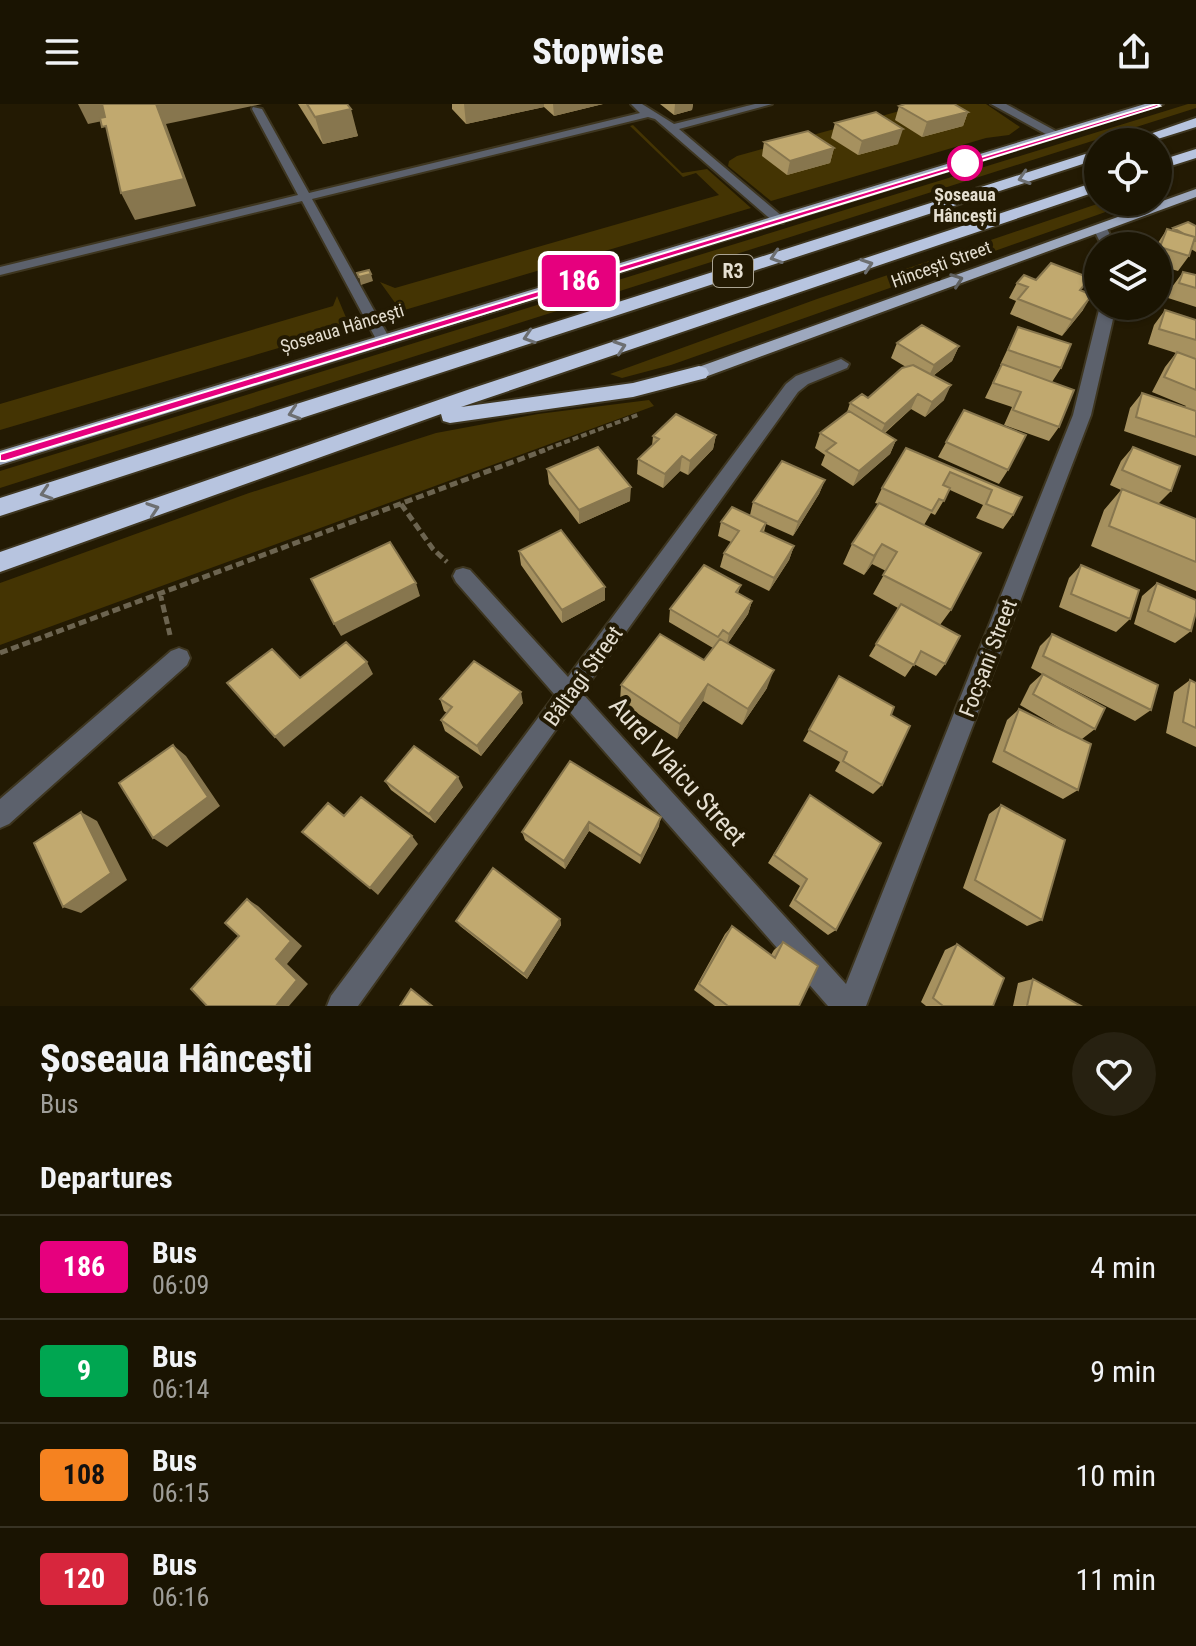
<!DOCTYPE html>
<meta charset="utf-8">
<style>
body{margin:0;font-family:"Roboto Condensed",sans-serif;background:#272111;color:#f1f3f6;height:100vh;display:flex;flex-direction:column;font-size:30px;white-space:nowrap}
*{box-sizing:border-box;margin:0}
p{font-size:26px;color:#9f9e99}
.icon{flex:none;width:44px;height:44px;fill:none;stroke:currentColor;stroke-width:2;stroke-linecap:round;stroke-linejoin:round}
.map{position:relative;height:902px;overflow:hidden}
.side{display:flex;flex-direction:column;background:#1a1402;flex:1}
.side>*{flex:none}
.badge{padding:0 16px;border-radius:6px;font-size:28px;line-height:52px}
.controls{position:absolute;left:1084px;top:24px;display:grid;gap:16px}
.controls a{display:grid;place-items:center;width:88px;height:88px;border-radius:50%;background:#1a1402;box-shadow:0 2px 6px #0004,0 0 0 2px #383324;font-size:40px}
.map>.badge{position:absolute;translate:-50% -50%;box-shadow:0 0 0 4px #fff}
h2{padding:0 40px;font-size:30px;line-height:72px}
.round{display:grid;place-items:center;flex:none;width:84px;height:84px;border-radius:42px;background:#272111}
.head{display:flex;align-items:center;justify-content:space-between;height:136px;padding:0 40px}
h1{font-size:38px;font-weight:800;line-height:60px}
ul{padding:0;list-style:none}
li{display:flex;align-items:center;gap:24px;height:104px;padding:0 40px;border-top:2px solid #383324}
li div{flex:1}
li b{display:block;font-size:30px}
li em{font-style:normal}
li .badge{min-width:88px;font-weight:700;text-align:center}
header{display:flex;justify-content:space-between;align-items:center;height:104px;padding:0 40px;background:#1a1402;font-size:36px;font-weight:800}
.map>svg:first-child{display:block}
.green{fill:#443403}
.lines{fill:none;stroke-linecap:round;stroke-linejoin:round}
.lane-casing{stroke:#3e3620;stroke-width:4}
.street-casing{stroke:#3e3620;stroke-width:4}
.primary-casing{stroke:#3e3620;stroke-width:4}
.highway-casing{stroke:#3e3620;stroke-width:4}
.path-far1{stroke:#6c6450;stroke-width:4;stroke-dasharray:6 3;stroke-linecap:butt}
.path{stroke:#6c6450;stroke-width:5;stroke-dasharray:8 4;stroke-linecap:butt}
.lane{fill:#5c616c;fill-rule:evenodd}
.street{fill:#5c616c;fill-rule:evenodd}
.primary{fill:#9da8be;fill-rule:evenodd}
.highway{fill:#b7c4df;fill-rule:evenodd}
.wall{fill:#a6915f}
.shaded-wall{fill:#87764e}
.building{fill:#c1a96f;stroke:#87764e;stroke-width:2}
.oneway{stroke:#6d6f71}
.oneway2{stroke:#606160}
.line{fill:#e6007e;stroke:#fff;stroke-width:2}
.stop-dot{fill:#fff;stroke:#e6007e;stroke-width:4}
.labels{text-anchor:middle;dominant-baseline:central;stroke-width:8;stroke-linejoin:round;paint-order:stroke}
.far-stop-label{font-size:18px;font-weight:bold;fill:#e5dfd1;stroke:#231a03}
.far-street-label{font-size:18px;fill:#e5dfd1;stroke:#231a03}
.shield{fill:#231a03;stroke:#aba493;stroke-width:2}
.shield-label{font-size:20px;font-weight:bold;fill:#e5dfd1}
.street-label{font-size:22px;fill:#e5dfd1;stroke:#231a03}
.near-street-label{font-size:26px;fill:#e5dfd1;stroke:#231a03}
</style>
<header><svg class="icon" aria-label="menu" viewBox="0 0 24 24"><path d="M4 6h16M4 12h16M4 18h16"/></svg>Stopwise<svg class="icon" aria-label="share" viewBox="0 0 24 24"><path d="M12 15V3M7 8l5-5 5 5M5 13v7h14v-7"/></svg></header>
<div class="map">
<svg width="1196" height="902" viewBox="0 0 1196 902">
<rect width="100%" height="100%" fill="#231a03"/>
<path class="green" d="M925,0H986L1020,23L1009,31L986,34L771,97L728,62L729,57L737,52Z
M1188,0H1196V4L0,384V367Z
M633,21L682,69L707,65L751,104L401,207L380,178L395,184L719,91L696,69L683,73L630,22Z
M1103,98H1134L671,261L622,274L610,270L817,195Z
M337,192L350,223L0,326V300L333,202Z
M649,296L654,302L0,541V479L249,389L436,329L538,310Z"/>
<g class="lines">
<g class="lane-casing">
<path id="lane" d="M631,0H642L674,20L755,0H772L679,25L783,113V119H775L655,15L648,13L312,95L391,237L384,242L377,237L302,97L0,171V163L298,91L252,5L253,3L262,5L309,89L640,9Z"/>
</g>
<g class="street-casing">
<path id="street" d="M991,0H1006L1063,31L1053,34Z
M1100,120L1105,121L1116,142H1102L1093,124Z
M1100,202H1116L1091,311L866,902H828L569,607L358,902H327L331,892L555,591L456,478L453,472L456,466L463,464L470,466L568,573L786,280L796,272L841,255L849,260L847,264L808,280L798,288L582,589L846,880L1073,311Z
M179,544L187,547L190,554L187,561L9,720L0,724V695L171,547Z"/>
</g>
<g class="primary-casing">
<path id="primary" d="M1145,0H1163L0,361V347Z
M1196,85V93L705,273L699,274L691,269L693,265Z"/>
</g>
<g class="highway-casing">
<path id="highway" d="M1196,14V23L1148,38H1127Z
M1196,45V54L1158,66V57Z
M1098,46V55L0,412V394Z
M1098,77V87L461,303L633,279L699,262L706,264L709,269L706,274L633,293L450,319L443,317L441,310L0,468V448L470,285Z"/>
</g>
<path class="path-far1" d="M539,348L640,310"/>
<path class="path" d="M401,400L433,445L447,458
M160,489L170,531
M0,549L545,346"/>
<use href="#lane" class="lane"/>
<use href="#street" class="street"/>
<use href="#primary" class="primary"/>
<use href="#highway" class="highway"/>
</g>
<path class="wall" d="M298,0H347L358,32L323,40Z
M452,0H603L554,12L544,3L466,20L452,5Z
M660,0H693L692,6L674,11Z
M899,2L968,8L963,22L922,33L895,16Z
M835,19L898,40L858,51L831,34Z
M764,38L834,44L830,59L787,71L762,52Z
M1196,122V148L1191,145L1189,152L1178,167L1158,161V142H1156L1167,125L1171,127L1173,124Z
M1183,168L1196,171V203L1168,194L1172,183Z
M1036,176L1082,187L1083,206L1062,232L1010,210L1016,197L1009,194L1017,179Z
M1165,206L1196,216V352L1124,327L1130,304L1142,289L1185,303L1186,302L1152,288L1165,263L1176,249L1148,240L1154,221Z
M1018,223L1061,264L1052,278L1059,323L1049,337L1004,321L1012,303L985,294L1001,261H1000Z
M897,239L959,242L952,257L933,272L944,296L925,313L911,305L885,329L896,336L890,350L853,382L821,361L825,351L815,344L820,329L847,308L850,299L868,294L906,263L891,254Z
M964,306L1008,366L999,380L938,353Z
M716,331L713,345L688,371L680,367L663,384L637,370L638,355L652,342L653,332Z
M1133,343L1171,387L1158,400L1196,415V487L1091,442L1104,406L1121,386L1110,381L1121,357Z
M906,344L1022,393L1013,411L1003,425L976,414L983,401L950,386L935,411L931,409L924,421L951,506L940,521L945,560L936,572L914,560L905,573L869,552L898,504L873,490L886,467L872,460L864,471L843,460L852,440L879,400L875,399L882,384Z
M547,365L630,397L579,420L549,380Z
M825,376L819,390L793,432L766,420L764,428L794,442L789,456L769,487L720,463L724,449L731,438L718,432L721,418L750,411L753,398Z
M519,447L605,496L562,519L521,461Z
M1081,461L1130,515L1116,528L1059,503L1069,474Z
M1157,479L1191,527L1175,539L1134,520L1142,492Z
M741,481L738,489L752,497L748,510L728,539L767,584L742,621L703,597L677,635L620,598L621,581L704,556L713,544L669,518L670,505Z
M1052,530L1151,606L1135,617L1055,576L1095,625L1082,635L1078,686L1063,695L992,658L1007,616L1019,605L1068,629L1020,601L1030,581L1042,570L1031,564L1040,542Z
M839,572L891,611L882,681L873,690L835,667L840,658L803,637Z
M1190,576L1196,579V643L1166,629L1174,588Z
M440,595L523,599L481,652L445,627L441,616L447,609L444,607Z
M570,657L659,722L640,760L589,727L565,765L525,736L522,728Z
M385,677L463,683L435,719L391,686Z
M810,691L836,826L828,831L789,802L800,782L768,759Z
M1001,701L1042,816L1027,822L963,784L989,710Z
M560,815L561,821L527,875L460,822L456,817Z
M732,822L771,851L774,846L783,838L799,902H715L694,886L725,830Z
M957,840L993,902H926L921,898L945,846Z
M1033,875L1081,902H1013L1018,879Z"/>
<path class="shaded-wall" d="M78,0H105L112,15L88,20Z
M156,0H262L166,20L196,102L135,116L121,89Z
M464,0H544V3L466,20Z
M553,0H603L554,12Z
M675,0H693L692,6L674,11Z
M351,5L358,32L323,40L315,13Z
M968,8L963,22L922,33L927,18Z
M903,25L898,40L858,51L862,37Z
M834,44L830,59L787,71L790,57Z
M371,170L373,177L361,181L359,173Z
M1092,191L1083,206L1062,232L1072,216Z
M959,242L952,257L927,276L934,261Z
M951,281L944,296L925,313L932,298Z
M918,290L911,305L878,334L885,320Z
M716,331L713,345L688,371L690,357Z
M896,336L890,350L853,382L859,367Z
M682,352L680,367L663,384L665,370Z
M825,376L819,390L793,432L798,418Z
M631,383L630,397L579,420V406Z
M882,440L872,460L864,471L874,452Z
M794,442L789,456L769,487L774,474Z
M416,479L420,492L341,532L334,520Z
M605,483V496L562,519V506Z
M752,497L748,510L726,542L729,530Z
M367,558L373,570L284,643L275,633Z
M774,566L767,584L742,621L748,605Z
M708,580L703,597L677,635L680,620Z
M521,588L523,599L481,652L477,642Z
M173,641L186,652L220,702L167,743L153,734Z
M458,673L463,683L435,719L429,710Z
M81,708L97,717L127,776L81,809L63,803Z
M661,713L659,722L640,760L641,752Z
M589,718V727L565,765L564,757Z
M412,732L418,740L378,791L370,784Z
M247,795L258,802L302,842L287,860L308,880L289,902H276Z
M560,815L561,821L527,875L524,870Z"/>
<path class="building" d="M102,0H156L184,75L121,89L106,22L102,23L100,14L105,13Z
M307,0H347L351,5L315,13Z
M905,0H954L968,8L927,18L899,2Z
M876,8L903,25L862,37L835,19Z
M808,27L834,44L790,57L764,38Z
M1188,118L1196,122V137L1194,136L1195,133L1184,130L1173,124Z
M1167,125L1195,133L1189,152L1160,143Z
M1051,159L1090,174L1080,186L1092,191L1072,216L1018,195L1028,183L1017,179L1024,171L1036,176Z
M369,166L371,170L359,173L357,169Z
M1183,168L1196,171V184L1179,179Z
M1165,206L1196,216V236L1159,225Z
M922,221L959,242L934,261L897,239Z
M1018,223L1071,240L1061,264L1008,246Z
M1177,248L1196,255V286L1164,273Z
M1002,260L1074,286L1059,323L1013,306L1021,288L993,279Z
M913,261L951,281L932,298L918,290L885,320L850,299L862,290L868,294L902,264Z
M1142,289L1196,307V333L1136,313Z
M964,306L1026,331L1008,366L946,338Z
M849,307L896,336L859,367L826,347L836,339L820,329Z
M676,310L716,331L690,357L682,352L665,370L638,355L659,335L653,332Z
M598,343L631,383L579,406L547,365Z
M1133,343L1180,362L1171,387L1122,366Z
M906,344L1022,393L1013,411L986,400L992,386L950,368L943,381L950,384L944,397L939,395L932,407L882,384Z
M782,357L825,376L798,418L753,398Z
M1122,385L1196,415V458L1109,422Z
M879,399L981,449L951,506L883,471L897,448L882,440L874,452L852,440Z
M732,403L766,419L761,427L794,442L774,474L724,449L739,427L721,418Z
M561,426L605,483L562,506L519,447Z
M390,438L416,479L334,520L311,475Z
M704,461L741,481L736,488L752,497L729,530L723,526L718,533L670,505Z
M1081,461L1139,486L1130,515L1071,490Z
M1157,479L1196,496V508L1191,527L1148,507Z
M901,500L960,532L945,560L921,547L914,561L876,540Z
M660,530L704,556L720,535L774,566L748,605L708,580L680,620L621,581Z
M1052,530L1158,581L1151,606L1043,552Z
M346,538L367,558L275,633L227,579L272,545L300,574Z
M474,557L521,588L477,642L441,616L452,603L440,595Z
M1043,570L1105,604L1095,625L1033,590Z
M839,572L894,603L891,611L910,622L882,681L843,657L847,648L809,626Z
M1190,576L1196,579V624L1183,618Z
M1019,605L1091,640L1078,686L1004,647Z
M173,641L208,693L153,734L119,679Z
M414,642L458,673L429,710L385,677Z
M570,657L661,713L641,752L589,718L564,757L522,728Z
M810,691L881,739L836,826L795,796L807,775L774,751Z
M361,693L412,732L370,784L302,728L328,699L344,712Z
M1001,701L1065,736L1042,816L975,776Z
M81,708L111,769L63,803L34,739Z
M493,764L560,815L524,870L456,817Z
M247,795L291,837L276,855L297,876L276,902H207L191,885L239,832L225,819Z
M732,822L775,854L783,838L818,862L799,902H728L699,880Z
M957,840L1004,874L993,902H943L933,894Z
M1033,875L1081,902H1027Z
M411,885L432,902H400Z"/>
<defs><path id="oneway-chevron" d="M-2-3.5L2.5 0L-2 3.5" fill="none" stroke-width="1.6" stroke-linecap="round" stroke-linejoin="round" transform="scale(2)"/></defs>
<g class="oneway">
<use href="#oneway-chevron" transform="translate(1024 74) rotate(162)"/>
<use href="#oneway-chevron" transform="translate(776 153) rotate(162)"/>
<use href="#oneway-chevron" transform="translate(867 161) rotate(-19)"/>
<use href="#oneway-chevron" transform="translate(529 233) rotate(162)"/>
<use href="#oneway-chevron" transform="translate(620 243) rotate(-19)"/>
<use href="#oneway-chevron" transform="translate(294 309) rotate(162)"/>
<use href="#oneway-chevron" transform="translate(46 389) rotate(162)"/>
<use href="#oneway-chevron" transform="translate(153 405) rotate(-19)"/>
</g>
<use class="oneway2" href="#oneway-chevron" transform="translate(957 176) rotate(-20)"/>
<path class="line" d="M1157,0L1160,2L5,357H0V350Z"/>
<circle class="stop-dot" cx="965" cy="59" r="16"/>
<g class="labels">
<g class="far-stop-label">
<text x="965" y="90">Șoseaua<tspan x="965" dy="21">Hâncești</tspan></text>
</g>
<g class="far-street-label">
<text transform="translate(941 160) rotate(-20)">Hîncești Street</text>
<text transform="translate(342 224) rotate(-17)">Șoseaua Hâncești</text>
</g>
<rect class="shield" x="713" y="151" width="40" height="32" rx="6"/>
<g class="shield-label">
<text x="733" y="167">R3</text>
</g>
<g class="street-label">
<text transform="translate(988 554) rotate(-69)">Focșani Street</text>
<text transform="translate(583 572) rotate(-54)">Băltagi Street</text>
</g>
<g class="near-street-label">
<text transform="translate(678 667) rotate(48)">Aurel Vlaicu Street</text>
</g>
</g>
</svg>
<div class="controls">
<a><svg class="icon" aria-label="locate" viewBox="0 0 24 24"><circle cx="12" cy="12" r="6"/><path d="M12 2v4M12 18v4M2 12h4M18 12h4"/></svg></a>
<a><svg class="icon" aria-label="layers" viewBox="0 0 24 24"><path d="M12 4l9 5-9 5-9-5zM3 14l9 5 9-5"/></svg></a>
</div>
<b class="badge" style="left:579px;top:177px;background:#e6007e;color:#fff">186</b>
</div>
<section class="side">
<div class="head"><div><h1>Șoseaua Hâncești</h1><p>Bus</p></div><a class="round"><svg class="icon" aria-label="heart" viewBox="0 0 24 24"><path d="M12 20l-8-8c-3-5 5-10 8-4 3-6 11-1 8 4z"/></svg></a></div>
<h2>Departures</h2>
<ul>
<li><span class="badge" style="background:#e6007e;color:#fff">186</span><div><b>Bus</b><p>06:09</p></div><em>4 min</em></li>
<li><span class="badge" style="background:#00a651;color:#fff">9</span><div><b>Bus</b><p>06:14</p></div><em>9 min</em></li>
<li><span class="badge" style="background:#f58220;color:#111">108</span><div><b>Bus</b><p>06:15</p></div><em>10 min</em></li>
<li><span class="badge" style="background:#d7263d;color:#fff">120</span><div><b>Bus</b><p>06:16</p></div><em>11 min</em></li>
</ul>
</section>
